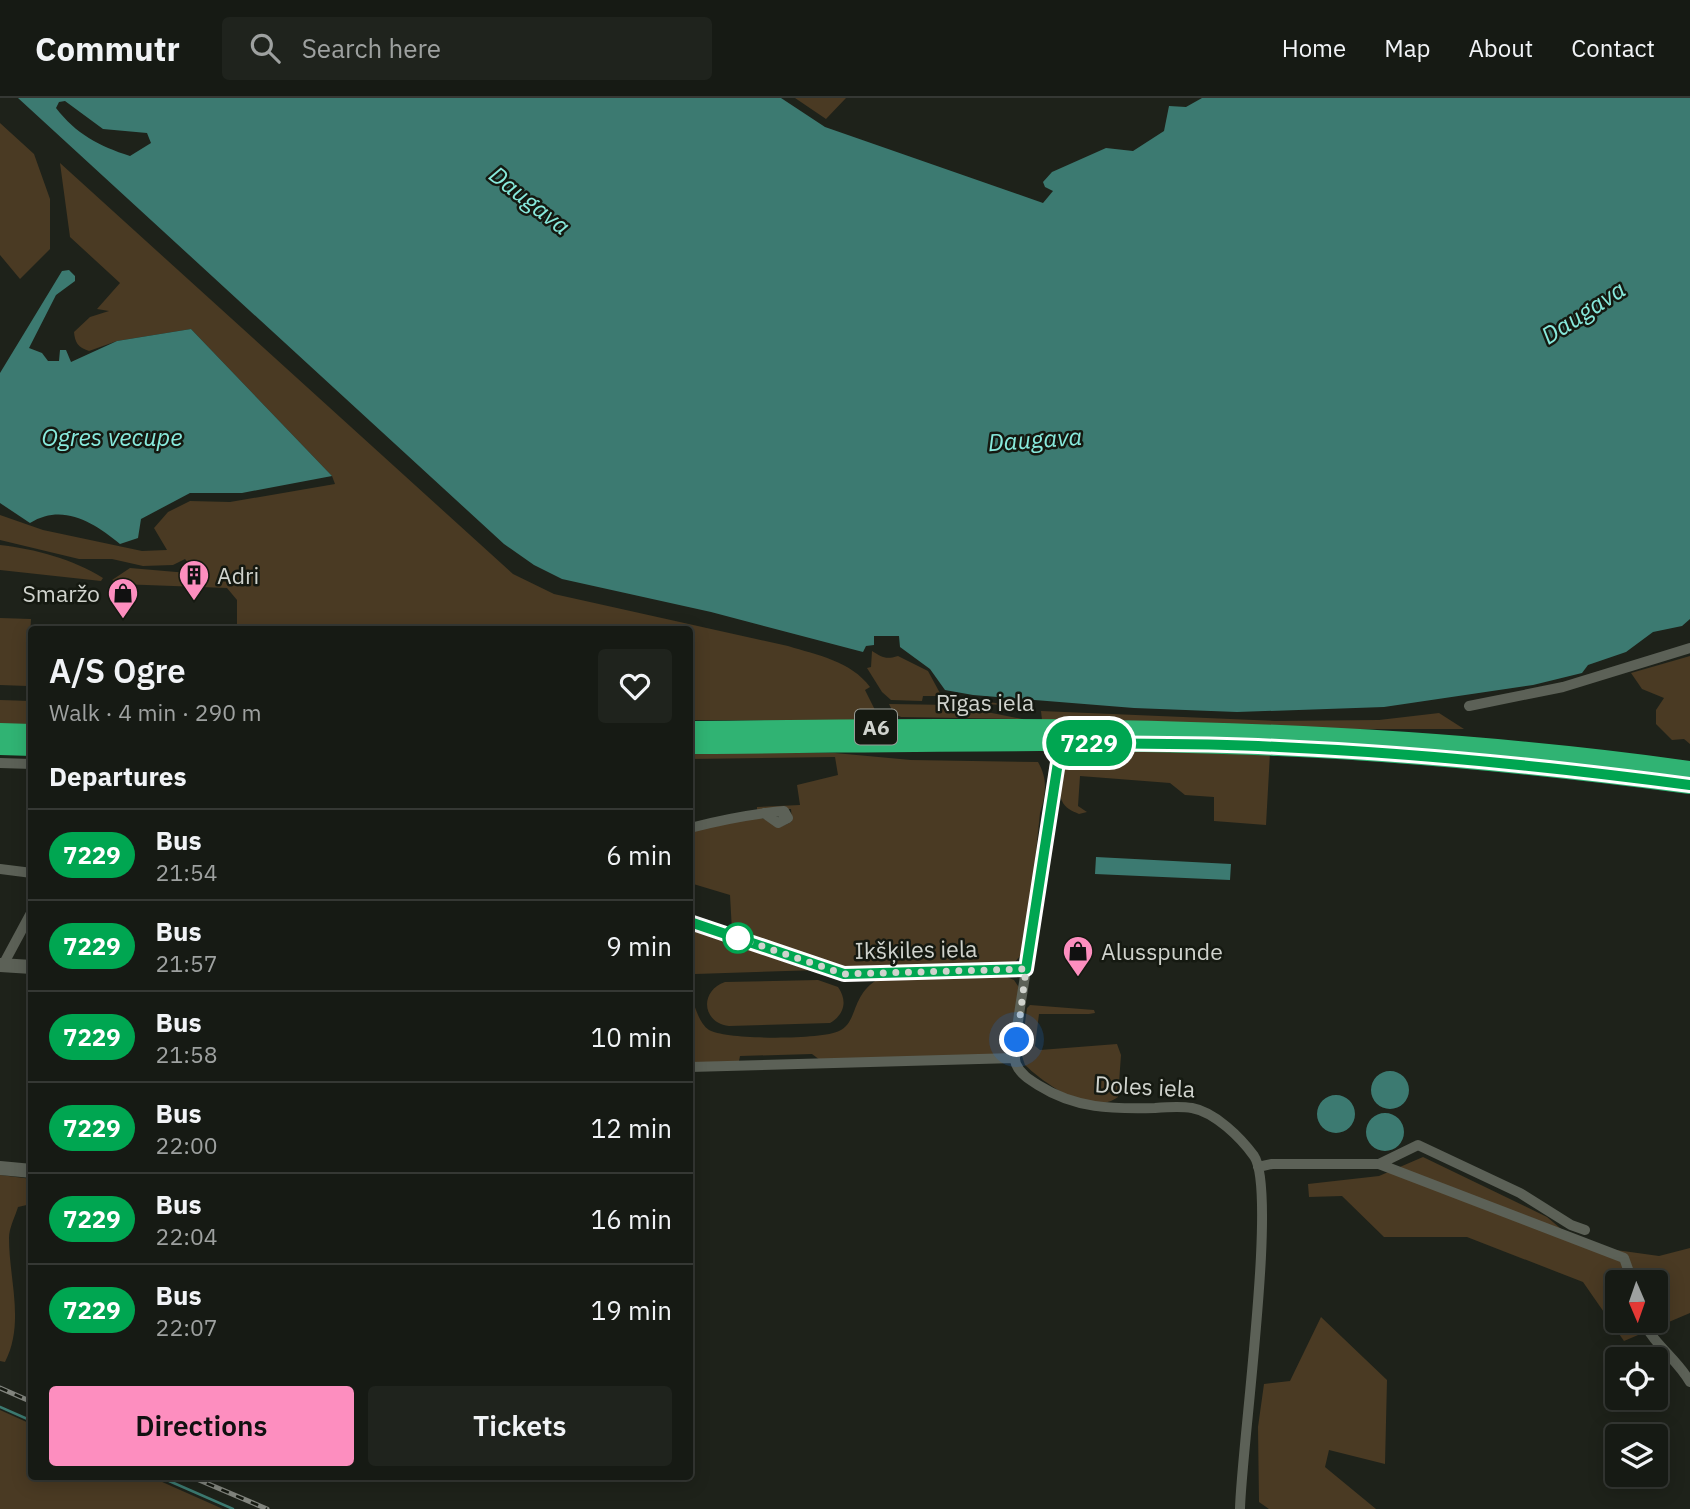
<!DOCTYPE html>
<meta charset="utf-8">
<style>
body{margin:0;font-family:"IBM Plex Sans",sans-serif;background:#1f231d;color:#f1f3f6;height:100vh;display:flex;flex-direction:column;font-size:26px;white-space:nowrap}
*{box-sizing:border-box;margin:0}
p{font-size:23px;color:#9ea1a0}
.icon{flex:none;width:38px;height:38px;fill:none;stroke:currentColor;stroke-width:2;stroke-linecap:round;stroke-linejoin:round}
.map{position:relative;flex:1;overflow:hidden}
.panel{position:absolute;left:28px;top:528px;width:665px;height:854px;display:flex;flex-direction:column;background:#161a14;border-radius:7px;box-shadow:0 4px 18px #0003,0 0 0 2px #353834}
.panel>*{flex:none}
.badge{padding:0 14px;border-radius:23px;font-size:24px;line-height:46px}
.needle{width:46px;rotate:178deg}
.tools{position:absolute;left:1605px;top:1172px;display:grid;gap:14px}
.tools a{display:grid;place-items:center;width:63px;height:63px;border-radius:7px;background:#161a14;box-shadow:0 4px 18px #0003,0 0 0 2px #353834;font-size:35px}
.you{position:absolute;width:35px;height:35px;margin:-18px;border:5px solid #fff;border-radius:50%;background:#1a73e8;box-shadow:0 0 0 10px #1a73e833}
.map>.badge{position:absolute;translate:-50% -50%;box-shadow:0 0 0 4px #fff}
h2{padding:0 21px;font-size:26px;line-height:63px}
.round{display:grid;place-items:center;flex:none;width:74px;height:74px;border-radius:7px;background:#1f231d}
.summary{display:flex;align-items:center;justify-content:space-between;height:119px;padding:0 21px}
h1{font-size:33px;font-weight:600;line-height:52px}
.primary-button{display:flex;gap:14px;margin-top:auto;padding:14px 21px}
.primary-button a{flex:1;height:80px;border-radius:7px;background:#fd8ebf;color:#111;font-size:28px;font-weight:600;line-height:80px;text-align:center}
.primary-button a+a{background:#1f231d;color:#f1f3f6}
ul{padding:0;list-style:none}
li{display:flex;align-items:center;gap:21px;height:91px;padding:0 21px;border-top:2px solid #353834}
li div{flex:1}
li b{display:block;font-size:26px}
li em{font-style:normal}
li .badge{min-width:77px;font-weight:700;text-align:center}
header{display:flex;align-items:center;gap:42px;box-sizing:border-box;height:98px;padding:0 35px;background:#161a14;border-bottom:2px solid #353834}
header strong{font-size:33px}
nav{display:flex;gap:38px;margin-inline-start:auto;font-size:24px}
.search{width:490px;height:63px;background:#1f231d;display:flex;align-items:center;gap:18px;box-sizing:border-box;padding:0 24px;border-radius:7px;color:#9ea1a0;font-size:26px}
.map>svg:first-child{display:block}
.green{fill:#4a3a23;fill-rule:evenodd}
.water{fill:#3c7a71;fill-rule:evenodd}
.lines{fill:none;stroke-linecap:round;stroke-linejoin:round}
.stream{stroke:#3c7a71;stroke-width:2.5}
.street{stroke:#5c6157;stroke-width:10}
.secondary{stroke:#5c6157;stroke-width:14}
.highway{stroke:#30b373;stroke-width:18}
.rail-casing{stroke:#82857e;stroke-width:5}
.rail{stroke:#151911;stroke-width:2.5;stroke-dasharray:8;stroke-linecap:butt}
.line-casing{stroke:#fff;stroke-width:16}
.line{stroke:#00a651;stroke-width:10}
.walk{stroke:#d0d3cd;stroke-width:7;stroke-dasharray:0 12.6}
.stop-dot{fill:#fff;stroke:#00a651;stroke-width:3.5}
.labels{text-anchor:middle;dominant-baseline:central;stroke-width:5;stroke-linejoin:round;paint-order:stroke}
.shield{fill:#151911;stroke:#989b95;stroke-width:2}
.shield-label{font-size:21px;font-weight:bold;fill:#d0d3cd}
.poi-label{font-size:23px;fill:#d0d3cd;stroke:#151911;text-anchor:start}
.street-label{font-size:23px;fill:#d0d3cd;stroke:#151911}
.water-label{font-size:24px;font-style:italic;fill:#88eadd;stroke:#151911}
</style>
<header>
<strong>Commutr</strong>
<div class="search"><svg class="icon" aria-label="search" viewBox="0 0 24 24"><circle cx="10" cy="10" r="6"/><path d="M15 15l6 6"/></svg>Search here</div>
<nav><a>Home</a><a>Map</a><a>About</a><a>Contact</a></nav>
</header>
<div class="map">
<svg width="1690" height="1411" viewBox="0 0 1690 1411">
<rect width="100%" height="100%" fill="#1e221a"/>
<path class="green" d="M795,0H846L826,21Z
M0,25L34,56L50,101V151L20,181L0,157Z
M60,65L513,476L554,496L788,548C817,557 851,563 870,589L865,592L875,612L881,611L880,619L864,623L690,622V532H237V502L227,490L119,486L112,482L130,470L188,475L191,468L185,461L173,467L143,468L112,461H79L0,442V417L43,432L142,453L167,452L154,430L168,414L190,403L230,404L335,386L332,378L191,231L117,243L89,253C78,249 75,245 74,234L90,219L109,213L97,211L120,185L70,139Z
M0,447C35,451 73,461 103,480L101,483L0,472Z
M0,520L31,521L27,588L0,587Z
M872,553C882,559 885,562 898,558L928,573L941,597L1016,608L940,603L938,598H923L922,603L891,602L882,594L867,570L871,569Z
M1690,558V646L1684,641L1672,642L1656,626V612L1664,600L1642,591L1631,575Z
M0,602L31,603V628L0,626Z
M889,606L952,607L1022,621L901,619L894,616Z
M1041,613L1275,623L1379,622L1439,615L1464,631H1326L1042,622Z
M1089,651L1270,655L1266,727L1214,723V699L1185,697L1170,685L1080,678L1078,708L1087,714L1079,716C1072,713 1065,710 1062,703C1056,692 1064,663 1074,656C1078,654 1084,653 1089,651Z
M690,655H835L911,662L1038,664C1048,681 1046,696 1040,715L1026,851L1015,864L1006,868L850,871L732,833L730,797L690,785V733C707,729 739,718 756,719C770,720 777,735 792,723L791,711L757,712V709L800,707L797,687L838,677L835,659L690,661Z
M690,830C731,849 775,858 819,872L695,876L690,855Z
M1002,877L1014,882L1020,891L1012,947L1006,957L820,962L812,956L740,958L739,963L690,965V906L693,904C697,914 700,926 709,932C726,942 821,942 839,933C859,924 850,896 880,880Z
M818,882L838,889C848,903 844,917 830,925L729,928C702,925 699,893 725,884Z
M1030,907L1094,912L1095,915L1089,916H1039L1035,948L1040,952L1117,946L1121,957L1118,999C1091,1019 1045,986 1025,967L1021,955L1027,910Z
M1423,1059L1547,1119L1580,1147L1659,1158L1690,1150V1215L1624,1243L1583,1184L1467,1139H1384L1342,1098L1309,1099L1308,1086L1379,1078ZM1617,1185H1656V1223H1617Z
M0,1077L32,1081L31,1106L18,1109C15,1119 9,1130 9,1140C9,1182 25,1225 5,1264L0,1263Z
M1321,1219L1387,1282L1385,1366L1329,1352L1325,1369L1376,1411H1269L1259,1404L1258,1329L1264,1286L1290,1283Z
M0,1312L31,1326L32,1379H151L223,1411H0Z"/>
<path class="water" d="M18,0H781L825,29L1043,105L1053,93L1045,89L1043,84L1052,74L1106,50L1133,53L1164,33L1169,8L1186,9L1202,0H1690V521L1682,528L1653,534L1626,554L1588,567L1582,575L1533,587L1384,609L1237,614L1134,610L973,597L945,592L930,571L900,549L899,538H874V547L866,548L863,554L711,514L562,481L534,467L504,446ZM65,3L103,31L147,35L151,45L130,58C99,48 76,36 56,10L59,4Z
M69,172L75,178V183L56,197L29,250L42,255L48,263H59L60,252H66L71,264L117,243L191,231L332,378L242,395H190L141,421L138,440L120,446C93,424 63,405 30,425L0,405V275L62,173Z
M1096,759L1231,766L1230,782L1095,776Z
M1371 992a19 19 0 1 1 38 0a19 19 0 1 1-38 0Z
M1317 1016a19 19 0 1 1 38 0a19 19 0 1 1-38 0Z
M1366 1034a19 19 0 1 1 38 0a19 19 0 1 1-38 0Z"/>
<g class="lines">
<path class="stream" d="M0,1309L32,1323
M160,1379L233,1411"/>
<path class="street" d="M1469,608L1563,589L1690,550
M0,665L32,666
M690,730C721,722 751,716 784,713L788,720L778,725L764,715
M0,771L32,775
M3,867L32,813
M1026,871C1024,888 1011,954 1016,966C1020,976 1030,982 1038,987C1076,1011 1112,1011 1155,1010C1167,1009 1181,1008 1192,1010C1215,1014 1241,1040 1254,1058C1278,1093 1241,1352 1240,1411
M690,969L1015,960
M1379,1066L1624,1160L1633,1185
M1258,1069L1272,1066H1379L1418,1047L1520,1095L1571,1127L1585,1132
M1643,1223C1655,1248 1677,1261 1690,1284"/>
<path class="secondary" d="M690,824L844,876L1026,871L1062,634
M0,867L32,869
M0,1070L32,1073"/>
<path class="highway" d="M690,632C1024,628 1358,625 1690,672
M0,634L32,635
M690,647C886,646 1082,640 1278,649C1416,655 1553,669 1690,687
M0,648L32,649"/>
<g class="rail-casing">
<path id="rail" d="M0,1290L32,1304
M192,1379L267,1411"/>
</g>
<use href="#rail" class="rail"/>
</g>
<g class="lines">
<g class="line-casing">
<path id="line" d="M690,824L844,876L1026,871L1061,645C1134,646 1206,645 1279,649C1416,655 1554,669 1690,687"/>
</g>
<use href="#line" class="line"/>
<path class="walk" d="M738,840L844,876L1026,871L1017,942"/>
</g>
<defs>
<g id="building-pin" transform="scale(1.575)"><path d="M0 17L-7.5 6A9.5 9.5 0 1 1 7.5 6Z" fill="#fd8ebf" stroke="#151911"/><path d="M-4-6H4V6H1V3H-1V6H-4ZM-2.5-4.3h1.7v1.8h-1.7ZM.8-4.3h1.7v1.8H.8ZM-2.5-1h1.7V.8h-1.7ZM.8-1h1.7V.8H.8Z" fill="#111"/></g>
<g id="shop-pin" transform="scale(1.575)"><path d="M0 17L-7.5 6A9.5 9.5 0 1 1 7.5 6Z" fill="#fd8ebf" stroke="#151911"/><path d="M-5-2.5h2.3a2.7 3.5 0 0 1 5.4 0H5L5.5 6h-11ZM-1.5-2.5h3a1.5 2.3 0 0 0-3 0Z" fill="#111"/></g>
</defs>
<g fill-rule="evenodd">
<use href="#building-pin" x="194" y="477"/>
<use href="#shop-pin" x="123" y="495"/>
<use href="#shop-pin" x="1078" y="853"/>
</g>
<circle class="stop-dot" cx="738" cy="840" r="14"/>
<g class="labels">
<rect class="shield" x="855" y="611.5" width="42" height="35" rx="5"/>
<g class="shield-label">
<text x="876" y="629">A6</text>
</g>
<g class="poi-label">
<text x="217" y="477">Adri</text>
<text x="100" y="495" text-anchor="end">Smaržo</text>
<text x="1101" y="853">Alusspunde</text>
</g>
<g class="street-label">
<text x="985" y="604">Rīgas iela</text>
<text transform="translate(916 851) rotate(-1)">Ikšķiles iela</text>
<text transform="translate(1145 988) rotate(3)">Doles iela</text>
</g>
<g class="water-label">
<text transform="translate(530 102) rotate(38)">Daugava</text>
<text transform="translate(1583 214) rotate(-33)">Daugava</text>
<text x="112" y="339">Ogres vecupe</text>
<text transform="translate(1035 341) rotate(-4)">Daugava</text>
</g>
</g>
</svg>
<div class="tools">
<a><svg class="needle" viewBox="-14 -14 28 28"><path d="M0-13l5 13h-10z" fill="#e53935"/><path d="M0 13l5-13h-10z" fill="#9ea1a0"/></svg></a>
<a><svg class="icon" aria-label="locate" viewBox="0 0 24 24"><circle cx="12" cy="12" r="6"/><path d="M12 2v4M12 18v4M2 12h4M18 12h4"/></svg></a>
<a><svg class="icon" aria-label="layers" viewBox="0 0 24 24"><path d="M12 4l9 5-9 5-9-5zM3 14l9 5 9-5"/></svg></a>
</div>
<div class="you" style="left:1017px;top:942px"></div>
<b class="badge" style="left:1089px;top:645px;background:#00a651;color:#fff">7229</b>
<section class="panel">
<div class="summary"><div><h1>A/S Ogre</h1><p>Walk · 4 min · 290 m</p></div><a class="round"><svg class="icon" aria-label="heart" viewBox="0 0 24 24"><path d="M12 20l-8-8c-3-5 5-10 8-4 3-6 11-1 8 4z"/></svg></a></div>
<h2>Departures</h2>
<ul>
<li><span class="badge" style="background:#00a651;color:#fff">7229</span><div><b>Bus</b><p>21:54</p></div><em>6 min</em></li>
<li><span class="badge" style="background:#00a651;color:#fff">7229</span><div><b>Bus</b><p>21:57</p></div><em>9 min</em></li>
<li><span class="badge" style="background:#00a651;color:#fff">7229</span><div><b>Bus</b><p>21:58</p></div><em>10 min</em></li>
<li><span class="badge" style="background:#00a651;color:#fff">7229</span><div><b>Bus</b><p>22:00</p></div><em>12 min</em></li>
<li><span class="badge" style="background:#00a651;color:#fff">7229</span><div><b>Bus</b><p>22:04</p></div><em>16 min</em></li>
<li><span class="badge" style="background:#00a651;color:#fff">7229</span><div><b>Bus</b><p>22:07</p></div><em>19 min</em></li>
</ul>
<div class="primary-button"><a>Directions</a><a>Tickets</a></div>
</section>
</div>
